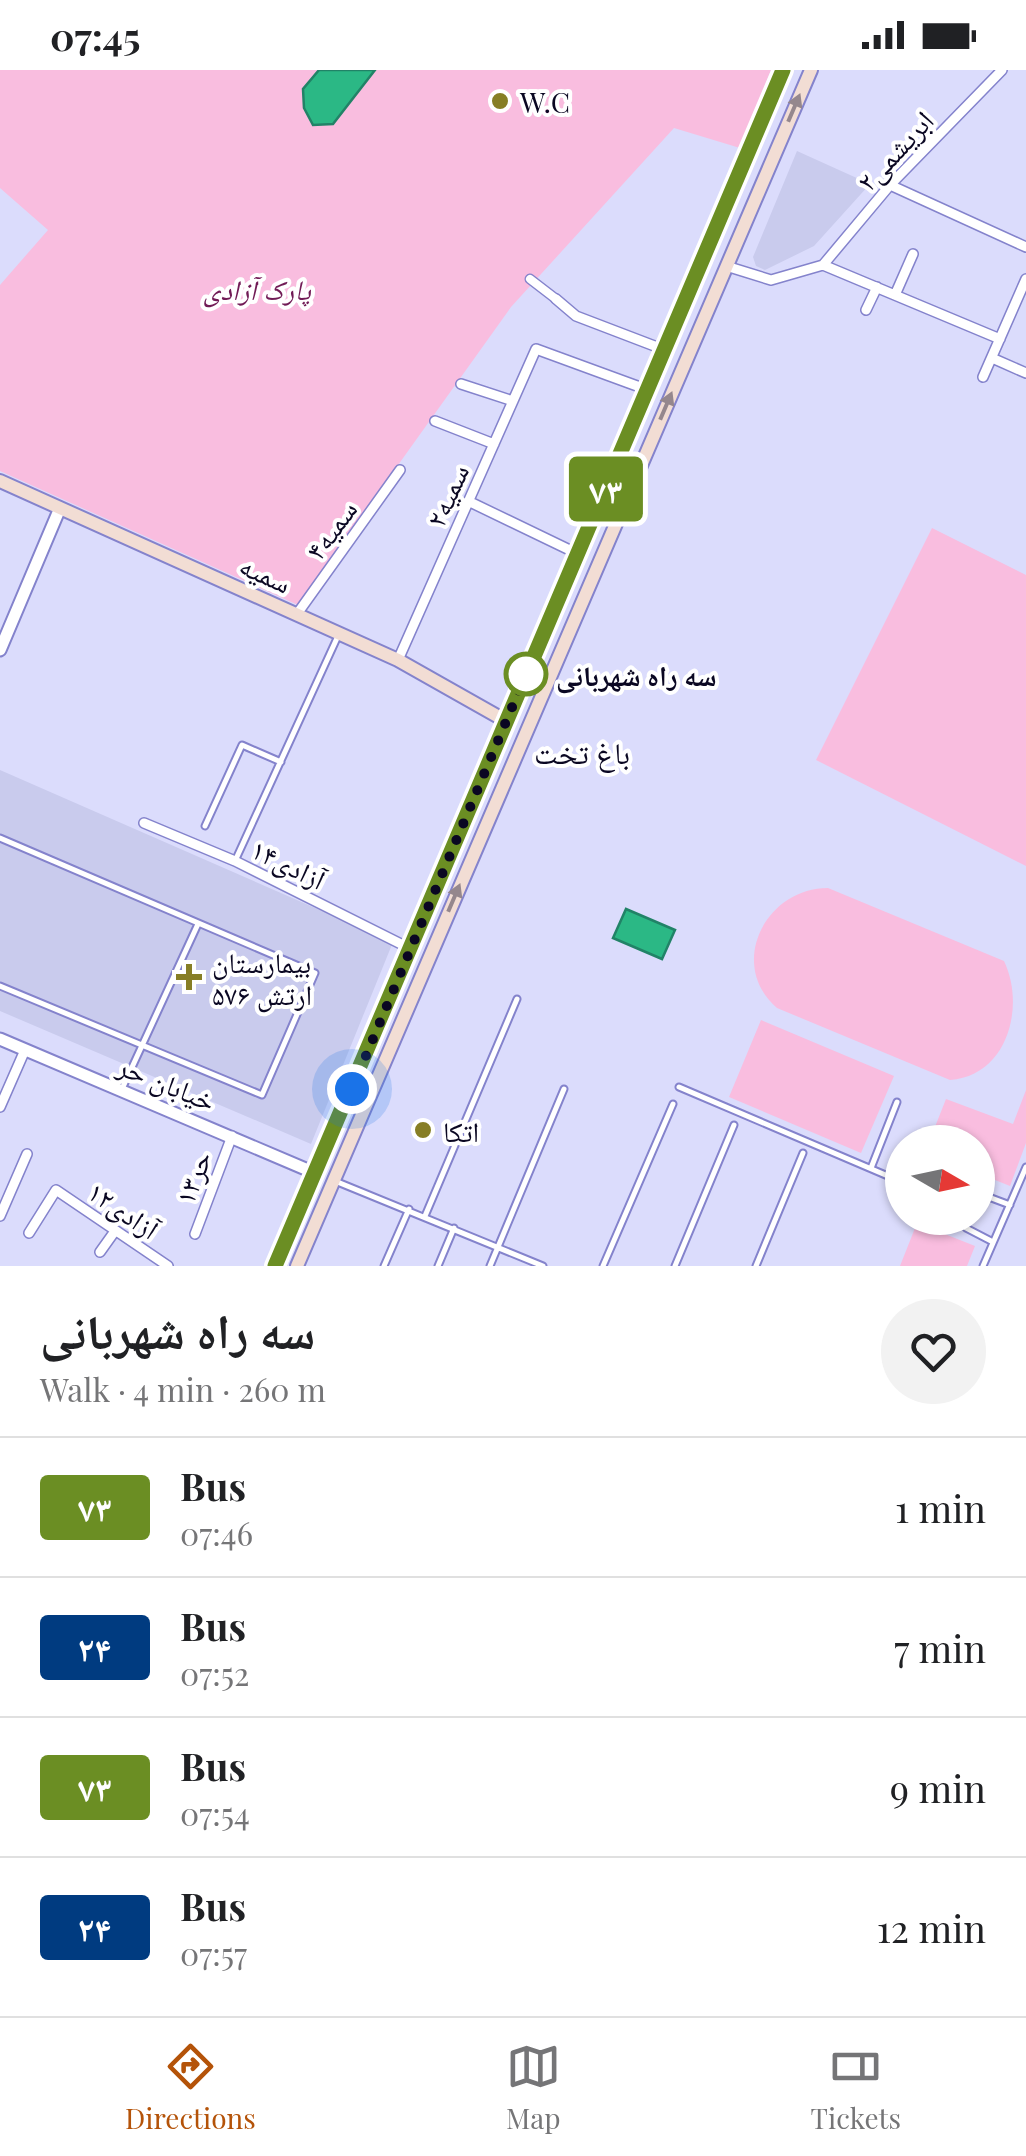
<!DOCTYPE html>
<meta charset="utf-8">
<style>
body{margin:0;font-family:"Playfair Display","Noto Naskh Arabic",serif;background:#f2f2f2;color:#202124;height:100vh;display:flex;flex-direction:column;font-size:38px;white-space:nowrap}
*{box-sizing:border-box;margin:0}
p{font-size:32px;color:#757577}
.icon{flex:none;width:55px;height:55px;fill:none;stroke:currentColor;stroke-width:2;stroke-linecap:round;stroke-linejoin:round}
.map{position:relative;height:1196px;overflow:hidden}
.side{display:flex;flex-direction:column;background:#fff;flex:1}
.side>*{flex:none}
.badge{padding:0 20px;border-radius:8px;font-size:35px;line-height:65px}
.needle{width:65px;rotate:99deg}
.fabs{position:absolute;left:885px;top:1055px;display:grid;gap:20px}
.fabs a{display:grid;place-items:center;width:110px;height:110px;border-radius:50%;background:#fff;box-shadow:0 2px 8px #0004;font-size:50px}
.you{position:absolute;width:50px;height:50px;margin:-25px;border:8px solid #fff;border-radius:50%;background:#1a73e8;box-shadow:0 0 0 15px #1a73e833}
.map>.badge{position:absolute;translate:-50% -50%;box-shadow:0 0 0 5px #fff}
.round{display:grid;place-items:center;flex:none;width:105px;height:105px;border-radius:52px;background:#f2f2f2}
.headline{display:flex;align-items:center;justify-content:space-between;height:170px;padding:0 40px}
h1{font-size:48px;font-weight:700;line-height:75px}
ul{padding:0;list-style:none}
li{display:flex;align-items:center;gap:30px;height:140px;padding:0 40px;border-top:2px solid #e0e0e0}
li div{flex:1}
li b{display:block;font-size:38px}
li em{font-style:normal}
li .badge{min-width:110px;font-weight:700;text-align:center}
.status{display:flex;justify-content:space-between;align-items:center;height:70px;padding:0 50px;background:#fff;direction:ltr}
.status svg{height:28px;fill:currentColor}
.tab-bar{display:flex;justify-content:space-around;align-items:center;height:140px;border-top:2px solid #e0e0e0;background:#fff;font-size:28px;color:#757577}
.tab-bar a{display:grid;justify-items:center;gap:5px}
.tab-bar .current{color:#b45309}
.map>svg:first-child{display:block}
.built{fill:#c9cbed}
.green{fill:#f9bddf}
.water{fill:#2bb885;stroke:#218367;stroke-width:2.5}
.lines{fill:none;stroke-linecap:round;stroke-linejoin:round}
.service-casing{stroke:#8483cc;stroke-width:9}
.pedestrian-casing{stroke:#8483cc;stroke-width:11}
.minor-casing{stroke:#8483cc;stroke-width:12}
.tertiary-casing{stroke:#8483cc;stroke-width:15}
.secondary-casing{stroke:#8483cc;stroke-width:16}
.service{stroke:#fff;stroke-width:5}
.pedestrian{stroke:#fff;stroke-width:8}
.minor{stroke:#fff;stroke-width:9}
.tertiary{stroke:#fff;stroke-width:11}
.secondary{stroke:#f2ddd4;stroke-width:12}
.oneway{fill:#95878d}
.line-casing{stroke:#fff;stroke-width:22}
.line{stroke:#6b8e23;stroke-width:15}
.walk{stroke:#0a0722;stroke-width:10;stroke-dasharray:0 18}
.poi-dot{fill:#877e25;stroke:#fff;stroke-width:4}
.stop-dot{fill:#fff;stroke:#6b8e23;stroke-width:5}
.labels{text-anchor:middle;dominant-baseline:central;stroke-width:8;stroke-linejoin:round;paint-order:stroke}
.poi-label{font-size:28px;fill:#0a0722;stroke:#fff;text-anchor:start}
.street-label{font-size:28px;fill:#0a0722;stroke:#fff}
.park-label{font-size:28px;font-style:italic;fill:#711b56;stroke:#fff}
.stop-label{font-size:28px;font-weight:bold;fill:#0a0722;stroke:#fff;text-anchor:start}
.neighbourhood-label{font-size:30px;fill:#0a0722;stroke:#fff}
</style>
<div class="status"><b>07:45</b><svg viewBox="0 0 49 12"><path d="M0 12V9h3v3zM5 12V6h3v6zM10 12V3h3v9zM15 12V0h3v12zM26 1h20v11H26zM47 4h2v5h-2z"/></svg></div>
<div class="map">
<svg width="1026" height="1196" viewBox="0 0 1026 1196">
<rect width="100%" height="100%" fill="#dbdcfc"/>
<path class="built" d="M797,81L870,114L814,176L765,200L756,196L753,187Z
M0,700L393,872L311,1074L0,941Z"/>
<path class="green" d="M0,0H771L740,78L674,58L511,237L298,535L0,401V215L48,160L0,118Z
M932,458L1026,505V796L816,690Z
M828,818L1004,891C1026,937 1007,1006 950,1010L777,938C727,895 765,818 828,818Z
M761,950L894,1006L861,1083L729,1027Z
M1026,1020V1073L1010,1116L990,1108L985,1120L978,1117V1072H929L946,1029L1013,1054Z
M917,1153L975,1176L967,1196H900Z"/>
<path class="water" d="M319,0H375L333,54L313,55L304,38L303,19Z
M626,839L675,860L662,889L613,868Z"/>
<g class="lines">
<g class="service-casing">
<path id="service" d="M205,756L242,675L281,692
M0,768L315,903L262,1025L0,916
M235,791L338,566
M679,1017L902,1112
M122,1019L198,854
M871,1098L897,1032
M335,1111L543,1196
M978,1123L1010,1135
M425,1146L517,929
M959,1148L966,1158L993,1172
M384,1196L409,1139
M438,1196L454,1158
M490,1196L564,1019
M603,1196L673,1034
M675,1196L734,1055
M756,1196L803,1083
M983,1196L1026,1097"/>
</g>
<g class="pedestrian-casing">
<path id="pedestrian" d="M530,209L556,229"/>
</g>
<g class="minor-casing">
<path id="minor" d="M890,115L1026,177
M823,195L890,115L1002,0
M823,195L1000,269
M726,196L771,210L823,195
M895,225L913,184
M556,229L576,246L665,280
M866,240L877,217
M992,288L1026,303
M983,307L1026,209
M461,314L513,331
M435,351L494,374
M468,431L578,484
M297,544L400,400
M398,590L536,279L648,320
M144,753L235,791L411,879
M0,1037L25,980
M0,1146L27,1084
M29,1163L56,1120L168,1196
M195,1164L232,1066
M100,1182L115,1161"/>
</g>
<g class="tertiary-casing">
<path id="tertiary" d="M0,580L60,438
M0,969L315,1103"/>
</g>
<g class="secondary-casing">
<path id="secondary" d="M0,411L398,590L506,651
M275,1196L783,0
M297,1196L811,0"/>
</g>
<use href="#service" class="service"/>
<use href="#pedestrian" class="pedestrian"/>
<use href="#minor" class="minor"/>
<use href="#tertiary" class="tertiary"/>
<use href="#secondary" class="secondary"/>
</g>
<defs><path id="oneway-solid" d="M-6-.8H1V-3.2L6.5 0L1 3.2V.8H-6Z" transform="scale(2.5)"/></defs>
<g class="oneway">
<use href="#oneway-solid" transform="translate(794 38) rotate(-67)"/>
<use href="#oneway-solid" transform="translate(666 336) rotate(-67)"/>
<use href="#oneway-solid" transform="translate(454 828) rotate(-67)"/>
</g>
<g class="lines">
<g class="line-casing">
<path id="line" d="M275,1196L783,0"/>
</g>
<use href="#line" class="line"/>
<path class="walk" d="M352,1019L526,604"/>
</g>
<g class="poi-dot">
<circle cx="500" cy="31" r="10"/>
<path d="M184 892h10v10h10v10h-10v10h-10v-10h-10v-10h10z"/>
<circle cx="423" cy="1060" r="10"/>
</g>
<circle class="stop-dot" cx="526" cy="604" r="20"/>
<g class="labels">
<g class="poi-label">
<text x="520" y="31">W.C</text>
<text x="212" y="891">بیمارستان<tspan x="212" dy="32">۵۷۶ ارتش</tspan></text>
<text x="443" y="1060">اتکا</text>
</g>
<g class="street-label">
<text transform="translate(894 80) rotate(-47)">ابریشمی۲</text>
<text transform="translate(446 425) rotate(-66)">۲سمیه</text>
<text transform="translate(330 459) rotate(-54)">سمیه۴</text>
<text transform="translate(266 503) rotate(24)">سمیه</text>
<text transform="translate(289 793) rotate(26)">آزادی۱۴</text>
<text transform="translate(167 1012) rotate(22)">خیابان حر</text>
<text transform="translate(192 1107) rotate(-69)">حر۱۳</text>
<text transform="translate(124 1139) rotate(34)">آزادی۱۲</text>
</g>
<g class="park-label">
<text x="257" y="218">پارک آزادی</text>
</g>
<g class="stop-label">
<text x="556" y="604">سه راه شهربانی</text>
</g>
<g class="neighbourhood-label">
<text x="582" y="682">باغ تخت</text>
</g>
</g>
</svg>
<div class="fabs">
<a><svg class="needle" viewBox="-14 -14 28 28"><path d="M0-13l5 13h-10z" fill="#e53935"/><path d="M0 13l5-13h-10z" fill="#757577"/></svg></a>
</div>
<div class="you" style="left:352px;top:1019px"></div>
<b class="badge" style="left:606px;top:419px;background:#6b8e23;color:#fff">۷۳</b>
</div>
<section class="side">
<div class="headline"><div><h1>سه راه شهربانی</h1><p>Walk · 4 min · 260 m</p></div><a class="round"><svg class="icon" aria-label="heart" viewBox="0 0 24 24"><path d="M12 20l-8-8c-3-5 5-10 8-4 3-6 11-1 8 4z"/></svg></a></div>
<ul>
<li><span class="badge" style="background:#6b8e23;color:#fff">۷۳</span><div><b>Bus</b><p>07:46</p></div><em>1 min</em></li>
<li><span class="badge" style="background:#003b80;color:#fff">۲۴</span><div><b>Bus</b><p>07:52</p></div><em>7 min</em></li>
<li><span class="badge" style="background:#6b8e23;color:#fff">۷۳</span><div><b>Bus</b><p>07:54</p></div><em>9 min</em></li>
<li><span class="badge" style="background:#003b80;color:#fff">۲۴</span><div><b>Bus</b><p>07:57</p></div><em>12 min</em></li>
</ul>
</section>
<nav class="tab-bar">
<a class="current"><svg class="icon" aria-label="directions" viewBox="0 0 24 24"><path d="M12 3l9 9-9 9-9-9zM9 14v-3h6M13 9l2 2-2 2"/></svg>Directions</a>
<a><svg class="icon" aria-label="map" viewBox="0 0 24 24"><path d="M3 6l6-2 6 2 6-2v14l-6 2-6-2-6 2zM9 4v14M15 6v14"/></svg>Map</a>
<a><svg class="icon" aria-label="tickets" viewBox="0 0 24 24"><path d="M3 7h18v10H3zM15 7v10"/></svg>Tickets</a>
</nav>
